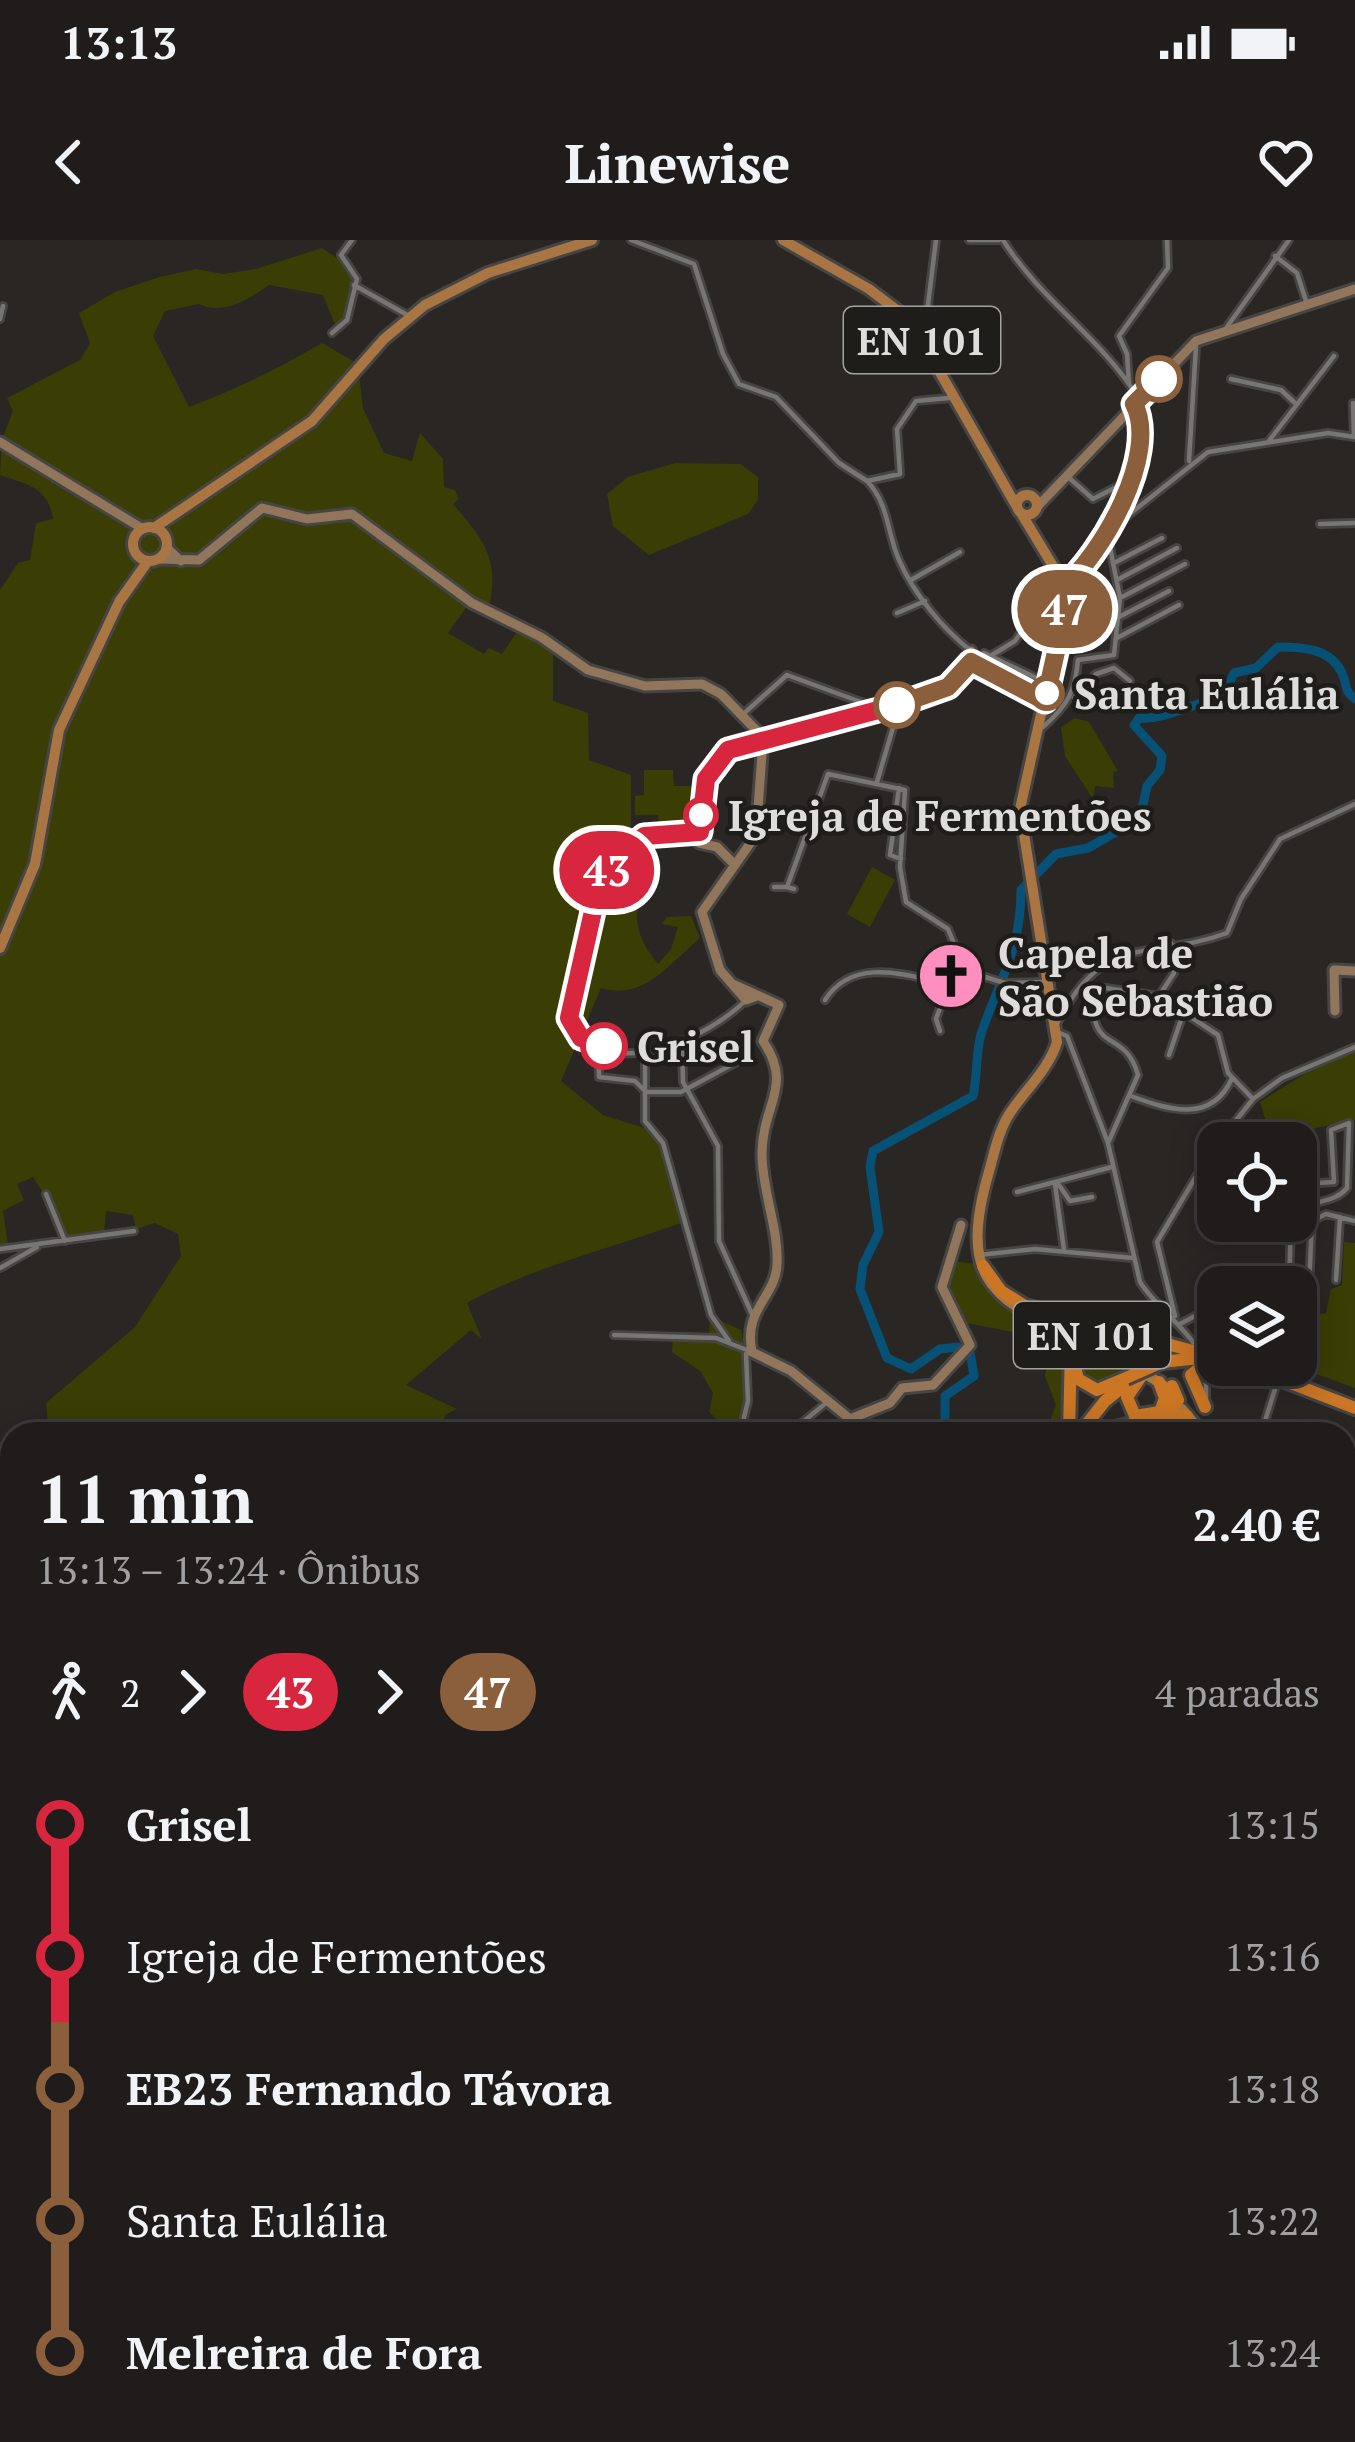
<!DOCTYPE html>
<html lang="pt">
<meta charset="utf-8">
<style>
body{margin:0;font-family:"PT Serif",serif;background:#272524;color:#f1f3f6;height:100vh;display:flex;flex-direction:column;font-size:45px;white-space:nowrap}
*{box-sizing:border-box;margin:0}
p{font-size:39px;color:#a1a1a3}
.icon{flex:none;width:66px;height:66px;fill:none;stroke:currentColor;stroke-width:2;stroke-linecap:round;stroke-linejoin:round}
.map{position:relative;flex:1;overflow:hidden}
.details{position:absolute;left:0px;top:1182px;width:1356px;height:1020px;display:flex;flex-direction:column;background:#1f1c1b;border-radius:36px 36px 0 0;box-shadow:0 6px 30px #0003,0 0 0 3px #3c3a3a}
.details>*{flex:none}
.badge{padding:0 24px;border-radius:39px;font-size:42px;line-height:78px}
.tools{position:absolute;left:1197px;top:882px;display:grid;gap:24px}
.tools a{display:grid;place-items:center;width:120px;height:120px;border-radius:24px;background:#1f1c1b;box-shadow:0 6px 30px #0003,0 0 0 3px #3c3a3a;font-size:60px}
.map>.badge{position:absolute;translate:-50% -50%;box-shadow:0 0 0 6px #fff}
.legs{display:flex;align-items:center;gap:18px;height:132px;padding:0 36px;font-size:39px}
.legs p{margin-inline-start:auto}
.summary{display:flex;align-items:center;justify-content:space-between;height:204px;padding:0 36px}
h1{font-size:66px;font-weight:700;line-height:90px}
ul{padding:0 36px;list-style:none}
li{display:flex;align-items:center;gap:42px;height:132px;font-size:45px}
li i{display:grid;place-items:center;width:18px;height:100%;margin:0 15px;background:currentColor}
li i::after{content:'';width:30px;height:30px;margin:-15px;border:9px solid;border-radius:50%;background:#1f1c1b}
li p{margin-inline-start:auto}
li:first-child i{background:linear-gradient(#0000 50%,currentColor 0)}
li:last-child i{background:linear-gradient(currentColor 50%,#0000 0)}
.status{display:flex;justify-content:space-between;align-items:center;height:84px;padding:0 60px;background:#1f1c1b;direction:ltr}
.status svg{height:33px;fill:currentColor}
header{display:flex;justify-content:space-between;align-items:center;height:156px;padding:0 36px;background:#1f1c1b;font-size:54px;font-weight:700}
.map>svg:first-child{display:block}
.green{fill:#3a3e04}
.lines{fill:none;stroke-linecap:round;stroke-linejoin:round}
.stream{stroke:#075177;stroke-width:3}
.river{stroke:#075177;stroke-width:9}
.street-casing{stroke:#464543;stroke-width:10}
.secondary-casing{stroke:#464543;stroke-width:15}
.primary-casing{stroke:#464543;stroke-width:16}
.highway-casing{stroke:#464543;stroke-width:18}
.street{stroke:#787672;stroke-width:4.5}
.secondary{stroke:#91765b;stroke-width:9}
.primary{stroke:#a97643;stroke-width:10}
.highway{stroke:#ca7624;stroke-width:12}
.street-bridge-casing{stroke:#464543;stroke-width:10;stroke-linecap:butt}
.highway-bridge-casing{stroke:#464543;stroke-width:18;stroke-linecap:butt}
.street-bridge{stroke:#787672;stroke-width:4.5}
.highway-bridge{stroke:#ca7624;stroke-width:12}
.line-1-casing{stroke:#fff;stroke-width:27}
.line-2-casing{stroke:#fff;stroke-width:27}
.line-1{stroke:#d7263d;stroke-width:18}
.line-2{stroke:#8b5e3c;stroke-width:18}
.stop-2-dot{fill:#fff;stroke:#8b5e3c;stroke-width:6}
.stop-1-dot{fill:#fff;stroke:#d7263d;stroke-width:6}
.labels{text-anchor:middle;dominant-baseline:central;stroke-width:9;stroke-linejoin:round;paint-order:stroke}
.shield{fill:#1f1d1a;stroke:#a5a3a1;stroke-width:3}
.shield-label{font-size:39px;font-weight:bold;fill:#dedddb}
.stop-label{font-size:42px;font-weight:bold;fill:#dedddb;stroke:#1f1d1a;text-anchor:start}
.poi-label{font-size:42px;font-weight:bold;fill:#dedddb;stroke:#1f1d1a;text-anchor:start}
</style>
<div class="status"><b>13:13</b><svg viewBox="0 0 49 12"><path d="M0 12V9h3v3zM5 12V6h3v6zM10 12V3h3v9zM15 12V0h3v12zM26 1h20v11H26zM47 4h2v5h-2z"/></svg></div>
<header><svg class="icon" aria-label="back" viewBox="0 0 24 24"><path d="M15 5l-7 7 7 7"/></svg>Linewise<svg class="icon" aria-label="heart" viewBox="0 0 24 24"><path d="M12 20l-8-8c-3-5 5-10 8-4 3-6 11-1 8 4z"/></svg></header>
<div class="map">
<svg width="1355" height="2202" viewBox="0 0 1355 2202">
<rect width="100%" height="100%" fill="#292624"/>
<path class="green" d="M322,8L349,26L356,40L345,80L336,87L323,55L269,45C249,59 223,76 199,64L165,71L153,96L189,167C239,148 277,129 322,103L358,124L363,168L384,213L412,221L420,193L443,219L444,247L455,250L459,259L453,264C483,299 500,318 489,367L468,365L448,393L484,414L489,408L502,414L519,389L553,408V461L588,473L589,520L631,535V595L595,631L593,641L604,640L621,651L653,622L657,629L639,646L646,652C628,675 640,703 658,724L671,709L678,687L662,684L667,677L691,676L700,698C669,724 644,761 601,748L561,841L603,875L648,889L661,903L681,983C609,1009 535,1026 467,1063L482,1099L471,1090L406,1145L457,1169L446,1174L437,1194H37L48,1183L46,1163L135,1087L181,1016L178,994L155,983L136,989L133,975L106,971L104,992L64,999L56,973L33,937L17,944L24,960L3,971L8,1005L0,1008V350L18,323L30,320L36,283L53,279C49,248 27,244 0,235L2,200L13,171L7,158L80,120L90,103L79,73L115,52L160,37L196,29L223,34L256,29Z
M675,223L740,224L758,237V260L748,274L649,315L613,286L607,254L628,237Z
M1075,478L1089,482L1118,531L1113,532L1114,548L1095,546L1093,559L1065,516L1061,487Z
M644,530H673L674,546H692V583H659L658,575H635V556L644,555Z
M872,627L895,640L870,687L847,674Z
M1355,812V880L1287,894L1266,882L1260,862L1306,833Z
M1344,1002L1355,1003V1148L1291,1125H1296V1109L1310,1096L1313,1075L1326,1073L1331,1049L1342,1045Z
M950,1021L977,1024L994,1056L1064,1096L1069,1107L1067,1194H1050L1047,1188L1056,1165L1045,1136L1049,1114L1029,1095L961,1082L944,1038Z
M710,1076L741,1090L748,1130L740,1194H732L709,1172L713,1153L700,1131L672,1112L673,1095L709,1096Z
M1095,1107L1134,1127L1098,1147L1082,1140L1079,1118Z
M7,1202L12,1204V1314L0,1320V1218L5,1215L0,1206Z
M1344,1521L1355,1525V1647L1350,1655L1344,1654Z"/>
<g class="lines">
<path class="stream" d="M0,1852L12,1856
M0,1987L12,1992
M538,2190L543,2202"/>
<path class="river" d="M958,1107L940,1109L911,1129L887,1118L860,1049L863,1025L879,992L870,927L873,911L973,856C978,835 975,811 982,791C1001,737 1021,709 1021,650L1056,614L1088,608L1140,578L1147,546L1160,530L1162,516L1134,485L1139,478C1170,480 1192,461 1222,459L1234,433L1256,428L1278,407C1303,407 1330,408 1342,433C1348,446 1343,450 1355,459
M945,1194V1156L974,1136L970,1112
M0,1681L12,1686"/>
<g class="street-casing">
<path id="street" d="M631,0L694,24L723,114L739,144L776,157L839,223L867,241L900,234L897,189L916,161L949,158
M969,0H999
M1003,0C1041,61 1101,97 1139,159
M1275,16L1297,33L1307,64
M354,45L409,76
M0,79L3,66
M1227,87L1289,0
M915,88L926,81L936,0
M332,93L347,80L357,39L341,15L352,0
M1231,139L1281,150L1296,164
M1129,144L1127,114L1119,96L1168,28L1167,0
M1353,163L1354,197
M1269,201L1334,116
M1189,221L1196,106
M1067,236L1093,259L1130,240
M867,241C889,264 887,293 899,320C914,354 942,388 971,411
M1320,284L1355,283
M1107,292L1208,212L1328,193L1355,197
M1114,323L1162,298
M911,340L960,312
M1117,340L1177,308
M1062,348C1102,316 1160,213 1134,164
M1120,358L1185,324
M897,373L925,361
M1119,377L1169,351
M1117,398L1179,365
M984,413L1045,442
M992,415L1015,401L1055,343
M1074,458L1096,434L1114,428L1130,441
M741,476L787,435L880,469
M1043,487C1068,465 1075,452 1078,420L1114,415L1120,358L1107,292
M877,542L900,464
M899,548L890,615L901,619
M700,592L644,595L601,636L570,785C611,844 708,798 746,760
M774,647H787
M794,649L787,647L828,534L905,550L900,627L906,662L948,689L965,731L1005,743L1043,742
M1086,745L1159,756L1218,795L1228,833L1253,859
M1095,747C1086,818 1124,785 1138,835L1108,903
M1159,756L1174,733L1171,703
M825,760C851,719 900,733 939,742L946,752L965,731
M1058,782C1104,690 1151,721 1227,693L1241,659L1280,599L1355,564
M940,791L936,779L946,752
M1057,792L1067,796L1108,903L1140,1042C1156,1067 1181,1083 1198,1109
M598,804L599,837L635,841L646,852H681L748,816
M682,805L683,842L718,906L719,1001L752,1074
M645,811V881L663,903L711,1075L729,1101
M1169,815L1184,771
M1131,856C1166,869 1212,885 1232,838
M1055,944L1064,1010
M1059,945L1070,961L1092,957
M1017,952L1112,927
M46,954L65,1001
M1296,973C1312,958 1333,965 1347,948L1349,883L1331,890L1334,942L1302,944
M0,1009L134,991
M979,1015L1035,1009L1133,1018
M0,1028L37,1007
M1336,1040L1340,977
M1289,1047L1291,981
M1175,1076L1157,1002L1210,913L1253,859L1282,838L1355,807
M1180,1084L1210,1068L1218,1077
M614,1095L716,1098L752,1112L746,1114L748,1161L740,1194
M1296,1104L1307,1090L1312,981L1326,974L1355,981
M1206,1161V1130
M788,1194L826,1163
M1224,1194L1248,1186
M1261,1194L1275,1149
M0,1344L12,1352
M1344,1346L1355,1340
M1344,1353L1355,1347
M1344,1377L1355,1389
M0,1432L12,1422
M0,1477L12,1490
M0,1690L12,1697
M1344,1924L1355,1930
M1344,2030L1355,2017
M1344,2186L1355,2185
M324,2190L338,2202
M615,2190L628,2202
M1015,2190L1016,2202
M1163,2190V2202
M984,2202L993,2190
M1210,2202V2190
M1262,2202L1263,2190"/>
</g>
<g class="secondary-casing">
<path id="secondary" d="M0,202L143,289
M1036,268L1196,101L1355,49
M167,308L181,321
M159,319L199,320L262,268L307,279L352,274L472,363L541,397L588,430L645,446L702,444L721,454L758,492
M971,411L973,423L1045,461
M767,496L830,485L937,453L971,421
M733,623L717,607L699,603C702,554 703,513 757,498
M733,744L779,765L763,801C794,847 762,864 762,914C762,951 779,989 777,1025C775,1058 743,1069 752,1112L791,1131L850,1179L890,1163L902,1148L933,1145L970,1105L942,1047L961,985
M757,756L746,760L720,730L702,672L756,595L763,501
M1335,771L1334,730L1355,731
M850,1179L867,1194
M1344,1235L1355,1224
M1344,1459L1355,1449
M0,1614L12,1616
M1344,1708L1355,1691
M1344,1722L1355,1729
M1344,1842L1355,1841
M0,2155L12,2164
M53,2190L78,2202
M308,2202L322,2190"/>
</g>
<g class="primary-casing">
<path id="primary" d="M783,0L869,49L910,80L1017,267
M1017 265a10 10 0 1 1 20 0a10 10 0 1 1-20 0Z
M1021,273L1056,331L1065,366L1020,569L1057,802C1049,829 1025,850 1010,873C998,891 994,915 988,935C962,1028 983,1059 1069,1092
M133 304a17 17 0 1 1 34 0a17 17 0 1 1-34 0Z
M154,288L312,181L384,99L425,65L488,33L592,0
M0,708L35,624L59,490L119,362L148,321
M1098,1104L1163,1145
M1182,1169L1198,1188
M1344,1395L1355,1407"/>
</g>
<g class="highway-casing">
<path id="highway" d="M983,1026L1001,1051L1025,1066L1208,1115
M1065,1091L1071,1106L1069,1194
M1105,1107C1090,1103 1079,1107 1074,1123L1078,1139L1097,1150L1126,1138
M1072,1112L1081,1094L1095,1096
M1162,1122L1218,1116
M1244,1125L1355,1168
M1142,1135L1127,1157L1135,1176L1160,1172L1165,1158L1159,1142
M1205,1167L1191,1135L1209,1121
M1167,1173L1178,1160L1172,1146
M1079,1194L1105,1161L1130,1141
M1094,1194C1110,1189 1177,1172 1187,1176
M0,1748L12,1757
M0,1758L12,1768
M866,2190L868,2202"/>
</g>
<use href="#street" class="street"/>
<use href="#secondary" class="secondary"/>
<use href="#primary" class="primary"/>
<use href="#highway" class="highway"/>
<g class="street-bridge-casing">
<path id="street-bridge" d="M1275,1149L1283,1125"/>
</g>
<g class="highway-bridge-casing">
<path id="highway-bridge" d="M1126,1138L1162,1122"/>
</g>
<use href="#street-bridge" class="street-bridge"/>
<use href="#highway-bridge" class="highway-bridge"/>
</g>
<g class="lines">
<g class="line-1-casing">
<path id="line-1" d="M604,806L581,798L569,778L601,636L644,596L700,592L706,539L728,510L897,465"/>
</g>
<g class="line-2-casing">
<path id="line-2" d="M897,465L948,447L971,422L1045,461L1064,376L1062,348C1101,316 1160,214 1134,164L1159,139"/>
</g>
<use href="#line-1" class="line-1"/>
<use href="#line-2" class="line-2"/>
</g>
<defs>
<g id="church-disc" transform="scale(3.45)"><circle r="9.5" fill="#fd8ebe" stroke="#1f1d1a"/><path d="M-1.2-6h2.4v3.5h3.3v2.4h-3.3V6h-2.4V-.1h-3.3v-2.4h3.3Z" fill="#111"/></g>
</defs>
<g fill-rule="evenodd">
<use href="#church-disc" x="951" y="736"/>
</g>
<g class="stop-2-dot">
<circle cx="1159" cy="139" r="21"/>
<circle cx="1047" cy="453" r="15"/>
<circle cx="897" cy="465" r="21"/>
</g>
<g class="stop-1-dot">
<circle cx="701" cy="575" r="15"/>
<circle cx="604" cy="806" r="21"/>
</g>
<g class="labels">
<g class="shield">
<rect x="844" y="67" width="156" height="66" rx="9"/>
<rect x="1014" y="1062" width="156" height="66" rx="9"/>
</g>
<g class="shield-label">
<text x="922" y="100">EN 101</text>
<text x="1092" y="1095">EN 101</text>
</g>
<g class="stop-label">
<text x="1074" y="453">Santa Eulália</text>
<text x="728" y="575">Igreja de Fermentões</text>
<text x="637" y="806">Grisel</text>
</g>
<g class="poi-label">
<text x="998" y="712">Capela de<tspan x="998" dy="48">São Sebastião</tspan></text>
</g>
</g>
</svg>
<div class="tools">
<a><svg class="icon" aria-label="locate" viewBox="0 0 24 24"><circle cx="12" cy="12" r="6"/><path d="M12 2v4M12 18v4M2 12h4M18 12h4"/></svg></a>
<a><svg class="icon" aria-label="layers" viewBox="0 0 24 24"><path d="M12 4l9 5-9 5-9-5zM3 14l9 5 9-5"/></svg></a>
</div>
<b class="badge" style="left:607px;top:630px;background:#d7263d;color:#fff">43</b>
<b class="badge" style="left:1065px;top:369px;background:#8b5e3c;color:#fff">47</b>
<section class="details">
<div class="summary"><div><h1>11 min</h1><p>13:13 – 13:24 · Ônibus</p></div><b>2.40 €</b></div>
<div class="legs"><svg class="icon" aria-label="walk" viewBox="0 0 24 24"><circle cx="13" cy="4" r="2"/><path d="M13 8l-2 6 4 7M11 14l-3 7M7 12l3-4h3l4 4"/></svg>2<svg class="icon" aria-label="forward" viewBox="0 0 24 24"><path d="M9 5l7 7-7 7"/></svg><b class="badge" style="background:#d7263d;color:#fff">43</b><svg class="icon" aria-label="forward" viewBox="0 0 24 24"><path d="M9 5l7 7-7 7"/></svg><b class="badge" style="background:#8b5e3c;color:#fff">47</b><p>4 paradas</p></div>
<ul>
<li><i style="color:#d7263d"></i><b>Grisel</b><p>13:15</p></li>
<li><i style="color:#d7263d"></i><span>Igreja de Fermentões</span><p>13:16</p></li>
<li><i style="color:#8b5e3c"></i><b>EB23 Fernando Távora</b><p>13:18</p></li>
<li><i style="color:#8b5e3c"></i><span>Santa Eulália</span><p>13:22</p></li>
<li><i style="color:#8b5e3c"></i><b>Melreira de Fora</b><p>13:24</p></li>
</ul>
</section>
</div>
